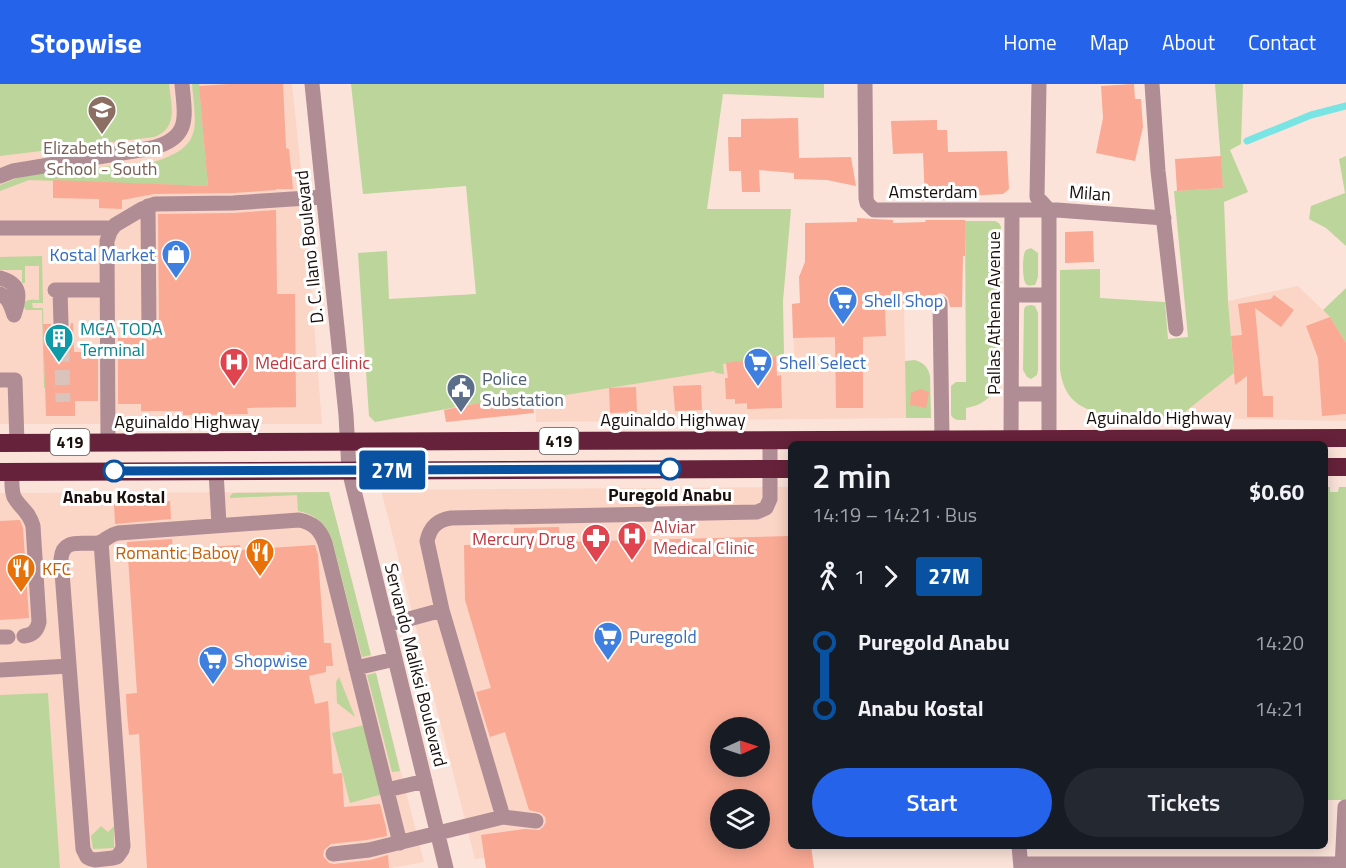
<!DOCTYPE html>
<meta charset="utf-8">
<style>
body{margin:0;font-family:"Titillium Web",sans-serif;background:#242831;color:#f1f3f6;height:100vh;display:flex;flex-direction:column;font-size:22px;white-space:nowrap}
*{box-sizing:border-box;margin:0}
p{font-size:20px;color:#9ea1a6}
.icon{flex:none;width:33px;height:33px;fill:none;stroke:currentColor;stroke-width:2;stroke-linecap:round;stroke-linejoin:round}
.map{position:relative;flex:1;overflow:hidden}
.sheet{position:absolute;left:788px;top:357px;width:540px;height:408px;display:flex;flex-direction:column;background:#171b24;border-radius:9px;box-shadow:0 3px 15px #0003}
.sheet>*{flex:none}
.badge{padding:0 12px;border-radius:4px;font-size:21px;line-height:39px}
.needle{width:39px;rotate:87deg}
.tools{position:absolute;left:710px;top:633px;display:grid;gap:12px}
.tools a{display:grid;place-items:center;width:60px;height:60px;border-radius:50%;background:#171b24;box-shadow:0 3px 15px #0003;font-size:30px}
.map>.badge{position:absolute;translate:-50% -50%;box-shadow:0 0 0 3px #fff}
.legs{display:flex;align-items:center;gap:9px;height:66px;padding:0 24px;font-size:20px}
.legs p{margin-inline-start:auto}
.summary{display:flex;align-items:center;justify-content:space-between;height:102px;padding:0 24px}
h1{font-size:33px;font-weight:600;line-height:45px}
.button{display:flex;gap:12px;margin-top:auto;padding:12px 24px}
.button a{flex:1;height:69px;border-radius:36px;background:#2563eb;color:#fff;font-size:24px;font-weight:600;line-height:69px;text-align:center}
.button a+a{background:#242831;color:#f1f3f6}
ul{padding:0 24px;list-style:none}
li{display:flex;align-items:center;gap:21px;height:66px;font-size:22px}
li i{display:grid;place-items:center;width:9px;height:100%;margin:0 8px;background:currentColor}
li i::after{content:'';width:15px;height:15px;margin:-8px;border:4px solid;border-radius:50%;background:#171b24}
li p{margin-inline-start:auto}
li:first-child i{background:linear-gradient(#0000 50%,currentColor 0)}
li:last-child i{background:linear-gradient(currentColor 50%,#0000 0)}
header{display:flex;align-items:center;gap:36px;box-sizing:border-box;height:84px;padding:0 30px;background:#2563eb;color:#fff}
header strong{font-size:28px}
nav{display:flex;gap:33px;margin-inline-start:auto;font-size:21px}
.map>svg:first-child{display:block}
.built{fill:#fbd5c5;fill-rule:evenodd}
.green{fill:#bbd59a}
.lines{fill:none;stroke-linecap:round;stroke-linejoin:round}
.stream{stroke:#78e4e4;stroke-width:7}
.building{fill:#f9a994;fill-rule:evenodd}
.minor-tunnel{stroke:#d9c3ba;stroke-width:15;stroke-dasharray:15 8;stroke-linecap:butt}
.minor{stroke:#b08c95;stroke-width:15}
.highway{stroke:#66223a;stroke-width:18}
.line-1-casing{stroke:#fff;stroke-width:14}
.line-1{stroke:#0952a1;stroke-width:9}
.stop-1-dot{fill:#fff;stroke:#0952a1;stroke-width:3}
.labels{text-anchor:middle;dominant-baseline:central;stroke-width:6;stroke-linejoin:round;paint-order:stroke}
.shield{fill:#fff;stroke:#5e5754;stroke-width:1.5}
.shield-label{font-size:16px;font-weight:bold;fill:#190f0b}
.education-label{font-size:18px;fill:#785e54;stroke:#fff}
.street-label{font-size:18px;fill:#190f0b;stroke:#fff}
.shop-label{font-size:18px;fill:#366cbe;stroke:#fff;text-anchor:start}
.culture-label{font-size:18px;fill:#0d838f;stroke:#fff;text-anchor:start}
.health-label{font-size:18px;fill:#be3a42;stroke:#fff;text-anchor:start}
.service-label{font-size:18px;fill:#4e5e75;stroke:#fff;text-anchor:start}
.stop-label{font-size:18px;font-weight:bold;fill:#190f0b;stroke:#fff}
.food-label{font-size:18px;fill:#c56008;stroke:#fff;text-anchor:end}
</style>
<header>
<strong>Stopwise</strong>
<nav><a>Home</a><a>Map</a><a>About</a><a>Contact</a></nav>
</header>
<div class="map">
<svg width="1346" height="784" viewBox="0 0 1346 784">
<rect width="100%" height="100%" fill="#fbe3d9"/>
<path class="built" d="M0,0H292L305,125L322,340H0Z
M1298,202L1330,233L1346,259V337L1185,334V327L1234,289L1228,217Z
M904,218L906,334L536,338L535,312L723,280L794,270L792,220Z
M790,403V762H811L814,784H503L501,772L475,775L381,406ZM720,644H759V682H720ZM720,716H759V754H720Z
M329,408L424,778L391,784H60L48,610L0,611V409Z"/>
<path class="green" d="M0,0H169C171,21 179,44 154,53L0,72Z
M192,0H199L208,102L29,96L0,107V101L27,90L154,78C203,62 196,45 192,0Z
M351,0H824V14L723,10L707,125H791L783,217L784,271L723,280L724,290L716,289L714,287L535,316V312L485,318L375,338L369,332L358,169L387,167L389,215L476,210L466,102L363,110Z
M1215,0H1243L1241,60L1230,66L1248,108L1224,118L1228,217L1234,289L1186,327L1185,334L1100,336V330C1076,322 1064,313 1060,286V186L1100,185V214L1165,218L1168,255L1188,253L1174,107L1223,104Z
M1346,72V162L1326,144L1309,135L1311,122L1345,109L1339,75Z
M965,137H995L999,139L1001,143V287C998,307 987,321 966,324V336C960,336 954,337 951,331V302L956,298H966Z
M1031,164L1038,169V193L1035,201C1031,201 1029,203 1026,200C1022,196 1022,169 1026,166C1028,165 1029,165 1031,164Z
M42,172L43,219H32L33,224H43L45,304H44L42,226H26L23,222C25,214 33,216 39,216V182H25V199H22V186H0V173Z
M1346,204V259L1330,233L1323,226Z
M1031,221L1035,222L1038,229V286L1037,291L1031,295L1027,293L1023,286L1024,225L1026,222Z
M915,276C924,279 928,283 930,292L931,334H906L905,277Z
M1325,403H1330V408H1338L1339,403H1346V716H1325Z
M329,408L371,571L362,573L332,456C326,440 315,430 298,427L297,411L230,414V412L233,409Z
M376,589L400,687L392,688L367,591Z
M339,593L355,633L337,619L336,598Z
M48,609L60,784H0V611Z
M372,639L390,708L350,719L332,649Z
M101,742L108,748L114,742V764L93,765L91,752Z"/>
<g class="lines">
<path class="stream" d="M1247,57L1311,31L1346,22"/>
</g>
<path class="building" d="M230,0H283L286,64L289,65L293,105H276V106L233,109L154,110L122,116V125L99,124V115L53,114V96L208,102L199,2Z
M1134,0L1135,15H1141L1143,43L1135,77L1096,69L1103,34L1101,2Z
M798,34L799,74L851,73L856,102L827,96L794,95V89L759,86L760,108H742L741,87H729L728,53H741V35Z
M937,36V46H947L948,68L1007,67L1009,105L1003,110L965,112V116H925L923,69L893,70L891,37Z
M1221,72L1223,104L1177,107L1175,75Z
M276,126L277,210H295L296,323L247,324L248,330L183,331V327H141V320H118V254H143L150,256L157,254L159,246L158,130L234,129Z
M857,134L893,136V139L926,138L925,136H965V172H963L962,223H950L948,214L944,210L939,209L932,214L930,224L885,225L886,252L863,253V324H836L835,253L793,254L792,220L800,219L799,193L805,178V139L857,138Z
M1093,147L1094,178L1065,179V148Z
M1274,211L1294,226L1281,243L1255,224L1263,312H1273V333H1247V292L1235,301L1231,252L1242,251L1238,220L1271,215Z
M1330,233L1346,259V330L1322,332L1318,274L1306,242Z
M71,239H73L74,268H98V317H75V332H46L43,240H51L53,246L61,250L67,248L70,244Z
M776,272L777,292L781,291L782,324L747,325V319L735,320V315H726L725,294H728L726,279Z
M701,301L702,326L675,327L673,302Z
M636,303L637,328L610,329L609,304Z
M920,305L929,308L926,324L910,321L911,309Z
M532,312L534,329L446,338L444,326L484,318Z
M170,417L171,435L115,440L114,420Z
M20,436L23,444L29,534L0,536V437Z
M559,443L560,458L790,452V762H811L814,784H486L481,751L525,745L539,746L543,743L546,738L545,733L541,729L529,726L505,648L490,653L476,608L491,604L465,516L464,461L514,460V444ZM720,644H759V682H720ZM720,716H759V754H720Z
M172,455L173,465L240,461L241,466L315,461L318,471L324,559H331L333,582H326V588L309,592L315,620L328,617L333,690L342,689L344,723L380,720L386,743L387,752L367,756L331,760L324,766L323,772L329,779L334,780L370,776L388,771L389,784H147L139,650L129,651L127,630L126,610L137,609L127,458Z"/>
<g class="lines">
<path class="minor-tunnel" d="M61,240L63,318"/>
<path class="minor" d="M312,0L346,331L349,386L446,784
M865,0L866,114L867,119L874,126H1057L1164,134
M1039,0L1037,113L1049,126V360
M1152,0L1158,87L1176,245
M0,92L13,87L152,64C191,54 185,33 182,0
M148,122L149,246
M0,144H112
M0,194C22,200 20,213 14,231
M55,206H107
M60,206L61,240
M0,210C9,214 11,222 14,231
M1013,211H1049
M940,219L942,355
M0,296H15L17,359
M1011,310H1048
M108,358L107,157L110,148L115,141L142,125L155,120L233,119L323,113
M1011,360L1012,126
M216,387L219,441
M12,388C12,396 11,405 14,413C20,424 29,427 33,442L39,538C37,547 32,551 24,552
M101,458L123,762L122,766L117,773L113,774L95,776L91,775L87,773L83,765L61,475C63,451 87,463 101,458C107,455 109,451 118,449L299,436C313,439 320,445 325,459L400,759
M387,541L442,526
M0,553H8
M356,584L395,575
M0,586L69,582
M387,706L425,697
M503,733L536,737
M1019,762L1021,784
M333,770L369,766L503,733L442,526L427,457C430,443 437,436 451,434L757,428L766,424L770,415V356
M1021,780H1343
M1342,784L1345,723"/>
<path class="highway" d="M0,359L1346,354
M1324,383H1346
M0,388L790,385"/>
</g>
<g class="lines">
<g class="line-1-casing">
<path id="line-1" d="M114,387L670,385"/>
</g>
<use href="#line-1" class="line-1"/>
</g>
<defs>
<g id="school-pin" transform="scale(1.5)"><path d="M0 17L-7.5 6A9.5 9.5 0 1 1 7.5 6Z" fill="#8d6e63" stroke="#fff"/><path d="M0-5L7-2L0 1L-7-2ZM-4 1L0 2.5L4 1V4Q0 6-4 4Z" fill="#fff"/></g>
<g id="shop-pin" transform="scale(1.5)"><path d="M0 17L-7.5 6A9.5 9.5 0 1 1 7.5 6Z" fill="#3f7fe0" stroke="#fff"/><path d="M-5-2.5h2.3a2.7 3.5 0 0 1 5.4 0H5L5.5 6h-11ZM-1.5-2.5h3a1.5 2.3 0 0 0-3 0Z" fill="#fff"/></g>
<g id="supermarket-pin" transform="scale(1.5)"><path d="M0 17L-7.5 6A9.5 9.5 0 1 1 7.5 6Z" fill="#3f7fe0" stroke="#fff"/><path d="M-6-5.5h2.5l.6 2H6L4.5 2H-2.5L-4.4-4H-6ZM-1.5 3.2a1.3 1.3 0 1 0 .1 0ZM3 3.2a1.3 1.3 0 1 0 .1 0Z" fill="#fff"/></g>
<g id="building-pin" transform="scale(1.5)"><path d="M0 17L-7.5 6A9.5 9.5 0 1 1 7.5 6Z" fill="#0f9aa8" stroke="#fff"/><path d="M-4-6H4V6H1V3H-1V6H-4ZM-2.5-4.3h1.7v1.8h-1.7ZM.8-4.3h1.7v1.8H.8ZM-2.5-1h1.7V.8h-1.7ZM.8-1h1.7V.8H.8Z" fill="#fff"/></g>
<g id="hospital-pin" transform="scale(1.5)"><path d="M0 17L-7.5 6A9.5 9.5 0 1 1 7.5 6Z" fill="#e0444e" stroke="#fff"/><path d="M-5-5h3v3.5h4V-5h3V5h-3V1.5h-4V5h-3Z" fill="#fff"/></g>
<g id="civic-pin" transform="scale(1.5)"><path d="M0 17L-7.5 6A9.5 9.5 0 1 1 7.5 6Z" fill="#5c6f8a" stroke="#fff"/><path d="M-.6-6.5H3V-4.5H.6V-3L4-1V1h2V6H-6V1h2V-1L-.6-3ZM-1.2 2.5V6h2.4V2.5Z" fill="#fff"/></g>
<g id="pharmacy-pin" transform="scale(1.5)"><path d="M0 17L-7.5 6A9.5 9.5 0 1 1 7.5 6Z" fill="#e0444e" stroke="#fff"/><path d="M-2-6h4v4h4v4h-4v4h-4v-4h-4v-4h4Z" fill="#fff"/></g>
<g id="restaurant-pin" transform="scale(1.5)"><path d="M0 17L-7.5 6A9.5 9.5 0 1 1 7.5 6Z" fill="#e8710a" stroke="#fff"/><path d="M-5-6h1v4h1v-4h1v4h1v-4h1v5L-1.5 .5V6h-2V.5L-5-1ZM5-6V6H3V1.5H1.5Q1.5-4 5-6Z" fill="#fff"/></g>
</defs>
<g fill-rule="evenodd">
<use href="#school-pin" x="102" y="26"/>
<use href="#shop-pin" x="176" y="170"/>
<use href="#supermarket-pin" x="843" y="216"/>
<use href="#building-pin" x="59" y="254"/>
<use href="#hospital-pin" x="234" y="278"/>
<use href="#supermarket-pin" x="758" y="278"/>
<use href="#civic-pin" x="461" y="304"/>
<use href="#hospital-pin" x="632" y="452"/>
<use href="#pharmacy-pin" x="596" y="454"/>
<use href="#restaurant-pin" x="260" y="468"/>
<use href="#restaurant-pin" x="21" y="484"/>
<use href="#supermarket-pin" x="608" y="552"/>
<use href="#supermarket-pin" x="213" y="576"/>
</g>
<g class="stop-1-dot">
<circle cx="670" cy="385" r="10"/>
<circle cx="114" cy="387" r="10"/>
</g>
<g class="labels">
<g class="shield">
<rect x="539.5" y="344" width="39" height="26" rx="4.5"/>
<rect x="50.5" y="345" width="39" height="26" rx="4.5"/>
</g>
<g class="shield-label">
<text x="559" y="357">419</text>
<text x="70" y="358">419</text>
</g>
<g class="education-label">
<text x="102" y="63">Elizabeth Seton<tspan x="102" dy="21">School - South</tspan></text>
</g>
<g class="street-label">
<text x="933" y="107">Amsterdam</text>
<text transform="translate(1090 109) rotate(4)">Milan</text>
<text transform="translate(309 163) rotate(-96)">D. C. Ilano Boulevard</text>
<text transform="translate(993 229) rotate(-90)">Pallas Athena Avenue</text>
<text x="1159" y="333">Aguinaldo Highway</text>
<text x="673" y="335">Aguinaldo Highway</text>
<text x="187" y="337">Aguinaldo Highway</text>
<text transform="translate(416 581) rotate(76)">Servando Maliksi Boulevard</text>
</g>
<g class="shop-label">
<text x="155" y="170" text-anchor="end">Kostal Market</text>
<text x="864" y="216">Shell Shop</text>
<text x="779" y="278">Shell Select</text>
<text x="629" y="552">Puregold</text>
<text x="234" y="576">Shopwise</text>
</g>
<g class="culture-label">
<text x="80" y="244">MCA TODA<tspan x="80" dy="21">Terminal</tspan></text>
</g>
<g class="health-label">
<text x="255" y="278">MediCard Clinic</text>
<text x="653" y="442">Alviar<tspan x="653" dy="21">Medical Clinic</tspan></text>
<text x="575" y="454" text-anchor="end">Mercury Drug</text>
</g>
<g class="service-label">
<text x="482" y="294">Police<tspan x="482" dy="21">Substation</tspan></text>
</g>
<g class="stop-label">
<text x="670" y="410">Puregold Anabu</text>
<text x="114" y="412">Anabu Kostal</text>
</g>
<g class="food-label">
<text x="239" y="468">Romantic Baboy</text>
<text x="42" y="484" text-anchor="start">KFC</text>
</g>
</g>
</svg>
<div class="tools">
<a><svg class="needle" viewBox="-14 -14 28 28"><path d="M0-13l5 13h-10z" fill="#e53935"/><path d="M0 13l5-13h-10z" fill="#9ea1a6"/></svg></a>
<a><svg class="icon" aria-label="layers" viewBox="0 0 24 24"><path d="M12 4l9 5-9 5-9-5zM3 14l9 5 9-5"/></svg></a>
</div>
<b class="badge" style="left:392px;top:386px;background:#0952a1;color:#fff">27M</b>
<section class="sheet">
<div class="summary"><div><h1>2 min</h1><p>14:19 – 14:21 · Bus</p></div><b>$0.60</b></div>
<div class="legs"><svg class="icon" aria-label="walk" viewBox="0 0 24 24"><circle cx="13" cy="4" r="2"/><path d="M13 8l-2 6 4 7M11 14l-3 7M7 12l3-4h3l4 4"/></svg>1<svg class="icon" aria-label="forward" viewBox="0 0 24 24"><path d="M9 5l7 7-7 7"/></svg><b class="badge" style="background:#0952a1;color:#fff">27M</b></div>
<ul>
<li><i style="color:#0952a1"></i><b>Puregold Anabu</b><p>14:20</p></li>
<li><i style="color:#0952a1"></i><b>Anabu Kostal</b><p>14:21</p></li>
</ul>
<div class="button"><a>Start</a><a>Tickets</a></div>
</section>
</div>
